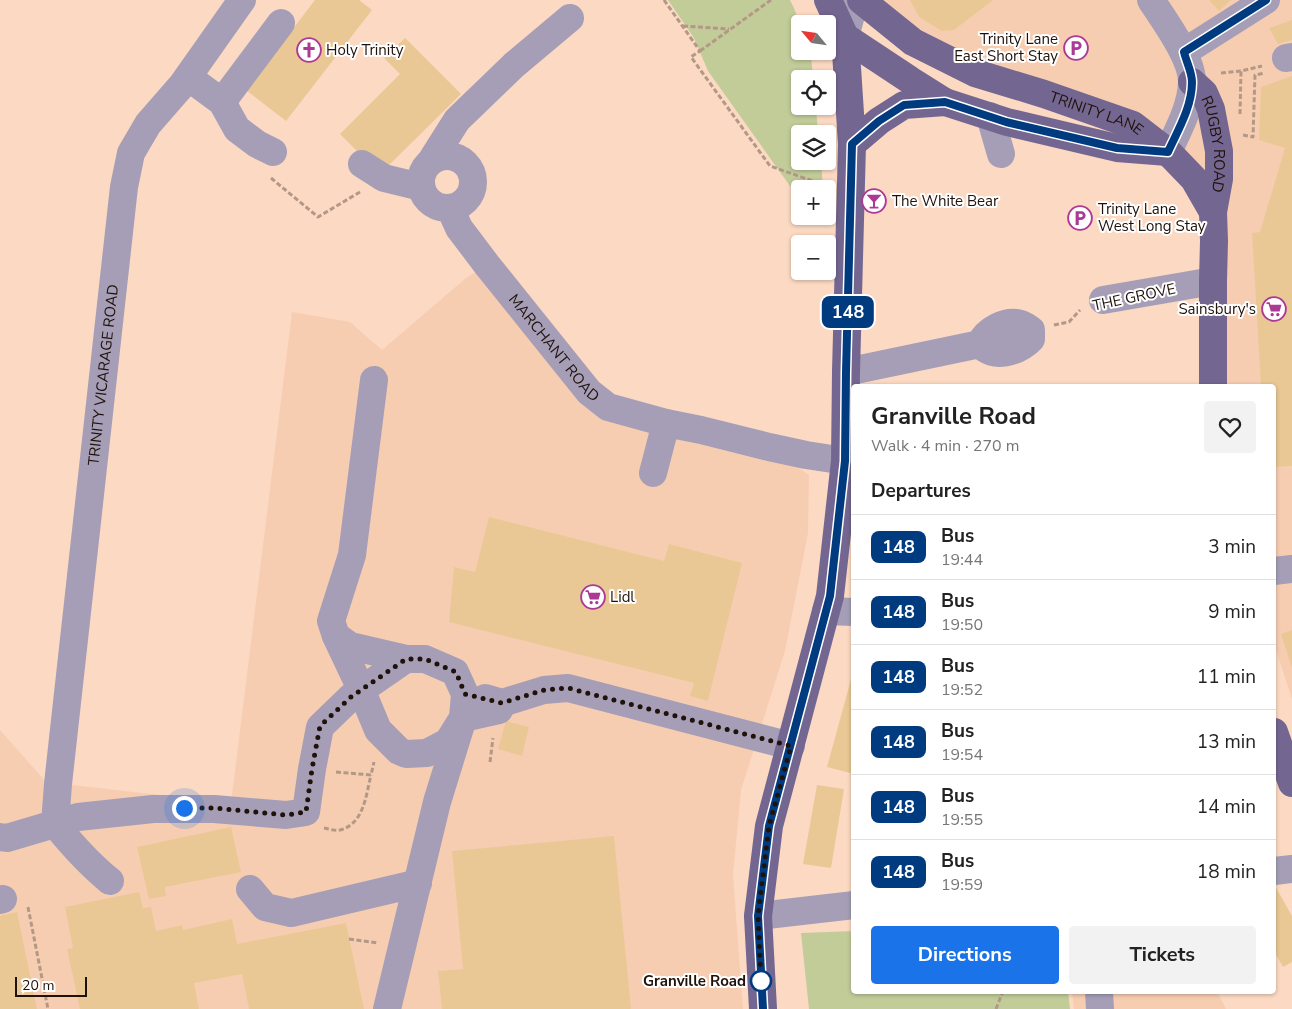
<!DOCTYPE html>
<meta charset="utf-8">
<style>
body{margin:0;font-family:"Nunito Sans",sans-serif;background:#f2f2f2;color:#222;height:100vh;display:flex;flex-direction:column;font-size:19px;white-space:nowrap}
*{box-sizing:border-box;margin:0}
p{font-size:16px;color:#767676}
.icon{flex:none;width:28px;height:28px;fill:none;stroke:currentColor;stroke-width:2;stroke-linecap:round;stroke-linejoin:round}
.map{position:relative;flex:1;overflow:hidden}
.panel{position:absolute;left:851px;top:384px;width:425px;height:610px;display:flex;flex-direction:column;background:#fff;border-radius:5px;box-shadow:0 1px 4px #0004}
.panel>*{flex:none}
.badge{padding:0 10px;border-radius:8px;font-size:18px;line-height:32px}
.needle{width:32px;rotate:299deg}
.fabs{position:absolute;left:791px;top:15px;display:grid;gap:10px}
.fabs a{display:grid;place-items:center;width:45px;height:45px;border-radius:5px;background:#fff;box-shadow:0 1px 4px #0004;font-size:25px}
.scale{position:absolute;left:15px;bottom:12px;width:72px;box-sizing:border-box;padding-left:5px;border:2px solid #1e120a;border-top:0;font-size:14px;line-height:18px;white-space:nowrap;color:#1e120a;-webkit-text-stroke:4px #fff;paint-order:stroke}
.you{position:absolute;width:25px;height:25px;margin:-12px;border:4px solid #fff;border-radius:50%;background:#1a73e8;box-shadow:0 0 0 8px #1a73e833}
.map>.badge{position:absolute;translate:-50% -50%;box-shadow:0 0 0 2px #fff}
h2{padding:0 20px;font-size:19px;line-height:45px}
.round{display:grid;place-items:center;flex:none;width:52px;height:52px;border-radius:5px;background:#f2f2f2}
.overview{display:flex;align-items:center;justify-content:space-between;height:85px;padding:0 20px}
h1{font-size:24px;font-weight:700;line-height:38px}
.button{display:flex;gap:10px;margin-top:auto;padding:10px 20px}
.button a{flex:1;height:58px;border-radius:5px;background:#1a73e8;color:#fff;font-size:20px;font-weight:700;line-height:58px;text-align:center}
.button a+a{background:#f2f2f2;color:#222}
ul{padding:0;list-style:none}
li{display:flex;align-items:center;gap:15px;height:65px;padding:0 20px;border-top:1px solid #e0e0e0}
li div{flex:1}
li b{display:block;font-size:19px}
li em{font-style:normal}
li .badge{min-width:55px;font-weight:700;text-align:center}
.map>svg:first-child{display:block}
.built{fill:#f7cdb2}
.green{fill:#c2cc99}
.building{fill:#eac895}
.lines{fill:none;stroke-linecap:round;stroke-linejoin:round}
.path{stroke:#b39886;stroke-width:3;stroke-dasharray:5 2.5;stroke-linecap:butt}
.minor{stroke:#a59eb6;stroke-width:28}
.major{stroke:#736690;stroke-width:28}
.line-casing{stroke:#fff;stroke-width:11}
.line{stroke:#003b80;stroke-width:8}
.walk{stroke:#1e120a;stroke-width:5;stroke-dasharray:0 9}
.stop-dot{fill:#fff;stroke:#003b80;stroke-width:2.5}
.labels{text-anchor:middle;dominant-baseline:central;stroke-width:4;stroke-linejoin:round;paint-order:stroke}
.poi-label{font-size:15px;fill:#1e120a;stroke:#fff;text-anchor:start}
.street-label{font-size:15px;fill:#1e120a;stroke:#fff}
.stop-label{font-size:15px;font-weight:bold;fill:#1e120a;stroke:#fff;text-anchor:end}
</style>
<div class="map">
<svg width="1292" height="1009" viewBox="0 0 1292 1009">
<rect width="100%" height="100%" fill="#fcd9c3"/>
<path class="built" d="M861,0H1292V699L1274,644V386H1214L1215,241L1168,152L975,73Z
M487,265L589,392L769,447L809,475L808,533L785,651L741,790L733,875L743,1009H0V730L46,782L231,803L292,312L350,322L382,350L466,278Z
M1072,991H1217L1226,1009H1074Z"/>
<path class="green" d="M668,0H790C801,21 800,29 800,51H810L811,56L813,79H800V106H816L818,134H800V161H821L823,189H800V200L708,71L694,38Z
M854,931V991H1068L1070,1009H809L801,933Z"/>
<path class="building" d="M315,0H359L372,10L286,121L246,90Z
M910,0H993L954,30L942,31L919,17Z
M1209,0H1231L1219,11Z
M1292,20V40L1278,44L1269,28Z
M405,38L461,94L380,174L340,134L400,74L384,58Z
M1292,76V466L1274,467V386H1261L1252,233L1260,232L1285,148L1259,140L1261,87Z
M489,517L664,561L669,544L742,563L708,701L690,696L694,683L449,622L454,567L475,572Z
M1292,630V668L1281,634Z
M853,672L854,673V774L827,767Z
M506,721L529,727L522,756L498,749Z
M817,785L844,789L831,868L803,864Z
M231,827L241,872L165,887L166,896L149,899L137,847Z
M614,836L631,1009H442L438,971L463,969L452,851Z
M1274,884L1292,916V962L1283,967L1274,951Z
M139,892L143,908L151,907L156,931L182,925L183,930L232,919L237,944L346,923L364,1009H249L242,974L194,983L199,1009H80L67,949L73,948L65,907Z
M17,912L37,1009H0V916Z"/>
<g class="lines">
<path class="path" d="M664,0L700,51L691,57L770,166L827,186
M683,26L729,29
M700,51L771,0
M1221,73L1241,71L1262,66
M1240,114L1241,71
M1243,135L1253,137L1255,75L1265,73
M271,178L318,217L360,192
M1054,325L1069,322L1080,310
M490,762L493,738
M336,772L371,775L374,762
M324,828C329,829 335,831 340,830C364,824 366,795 371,775
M28,907L48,1009
M349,939L378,943
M996,1009L1003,991"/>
<g class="minor">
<path d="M1151,0C1164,20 1193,59 1192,83C1191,107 1178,130 1168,152"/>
<path d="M845,37L855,0"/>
<path d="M1184,52L1266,0"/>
<path d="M1286,58L1292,57"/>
<path d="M188,77L222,102L237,129L257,144L273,152"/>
<path d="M222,102L281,23"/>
<path d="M990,116L1001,154"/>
<circle cx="447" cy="182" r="26"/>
<path d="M433,158L457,120L514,65L570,18"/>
<path d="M362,164L384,178L421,187"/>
<path id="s1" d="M450,208L459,228L487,265L589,392L608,407L666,423L701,430L769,447L806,455L845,461L854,460"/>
<path d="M1103,300L1213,281"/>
<path d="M846,372L980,344C993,360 1018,352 1031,339V330C1028,328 1025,325 1021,324C1006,319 986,330 980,344"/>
<path d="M653,473L666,423"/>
<path d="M1274,571L1292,569"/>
<path d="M826,611L854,612"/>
<path d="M336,636L350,646L406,659"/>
<path d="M485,698L502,703L544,690L568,688L791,746"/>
<path d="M0,837L7,838L78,817L153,809H214L286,815L306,812L312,769L320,727L351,697L406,659H425L455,672L465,694L463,718L448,742L427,753L406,754L399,751L378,730L361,689L336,636L331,621L352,555L374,380"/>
<path d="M1274,871L1292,869"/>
<path id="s2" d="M110,881C89,864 72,845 55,824L58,784L124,187L131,153L148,124L182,85L242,0"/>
<path d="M250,889L265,907L291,913L418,883"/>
<path d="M0,900L3,899"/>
<path d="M758,916L854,905"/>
<path d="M1099,991L1100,1009"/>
<path d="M387,1009L437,802L463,718L499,710L502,703"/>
</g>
<g class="major">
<path d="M828,0L845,37L910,80L945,102L1007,122L1117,148L1168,152"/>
<path id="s3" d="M861,0L913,42L975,73L1044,94L1133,125L1168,152L1194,179L1213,212L1214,241L1213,281V386"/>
<path id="s4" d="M1192,82L1204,93L1211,109L1219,151V179L1213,212"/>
<path d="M852,144L879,121L904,105L945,102"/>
<path d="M1274,732L1292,783"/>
<path d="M763,1009L758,916L769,826L830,596L845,461L846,372L852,144L845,37"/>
</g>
</g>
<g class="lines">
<g class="line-casing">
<path id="line" d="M763,1009L758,916L769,826L830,596L845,461L846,372L852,144L879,121L904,105L945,102L1006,122L1117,148L1168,152C1178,130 1192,107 1192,82C1192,72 1186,61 1184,52L1266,0"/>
</g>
<use href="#line" class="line"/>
<path class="walk" d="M184,808H214L286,815L306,812L312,769L320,726L351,697L406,659H425L456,672L465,694L502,703L544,690L568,688L791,746L769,826L758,916L761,981"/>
</g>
<defs>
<g id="parking-ring" transform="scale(1.25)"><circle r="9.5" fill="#fff" stroke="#ab3995" stroke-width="1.5"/><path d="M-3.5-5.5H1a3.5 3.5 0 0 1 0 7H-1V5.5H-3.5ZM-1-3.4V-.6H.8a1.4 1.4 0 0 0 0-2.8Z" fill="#ab3995"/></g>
<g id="church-ring" transform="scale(1.25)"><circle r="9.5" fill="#fff" stroke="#ab3995" stroke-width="1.5"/><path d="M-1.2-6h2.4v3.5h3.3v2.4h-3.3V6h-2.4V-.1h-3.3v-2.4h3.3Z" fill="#ab3995"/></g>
<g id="bar-ring" transform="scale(1.25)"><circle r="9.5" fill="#fff" stroke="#ab3995" stroke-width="1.5"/><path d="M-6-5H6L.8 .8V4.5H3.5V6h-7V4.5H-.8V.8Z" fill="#ab3995"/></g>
<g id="supermarket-ring" transform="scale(1.25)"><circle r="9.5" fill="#fff" stroke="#ab3995" stroke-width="1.5"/><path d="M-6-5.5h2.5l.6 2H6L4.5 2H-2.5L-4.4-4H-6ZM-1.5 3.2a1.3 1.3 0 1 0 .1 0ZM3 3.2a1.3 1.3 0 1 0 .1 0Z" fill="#ab3995"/></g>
</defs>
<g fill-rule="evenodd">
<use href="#parking-ring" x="1076" y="48"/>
<use href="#church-ring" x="309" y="50"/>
<use href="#bar-ring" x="874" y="201"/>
<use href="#parking-ring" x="1080" y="218"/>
<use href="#supermarket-ring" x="1274" y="309"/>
<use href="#supermarket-ring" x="593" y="597"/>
</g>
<circle class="stop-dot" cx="761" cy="981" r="10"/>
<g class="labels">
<g class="poi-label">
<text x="1058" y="39" text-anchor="end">Trinity Lane<tspan x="1058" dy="17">East Short Stay</tspan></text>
<text x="326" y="50">Holy Trinity</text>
<text x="892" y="201">The White Bear</text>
<text x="1098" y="209">Trinity Lane<tspan x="1098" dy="17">West Long Stay</tspan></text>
<text x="1256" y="309" text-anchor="end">Sainsbury's</text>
<text x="610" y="597">Lidl</text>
</g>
<g class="street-label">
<text stroke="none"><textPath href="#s3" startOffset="264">TRINITY LANE</textPath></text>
<text stroke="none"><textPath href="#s4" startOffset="69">RUGBY ROAD</textPath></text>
<text transform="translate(1134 297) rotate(-12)">THE GROVE</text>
<text stroke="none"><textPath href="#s1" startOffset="175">MARCHANT ROAD</textPath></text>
<text stroke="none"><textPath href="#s2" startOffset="531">TRINITY VICARAGE ROAD</textPath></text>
</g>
<g class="stop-label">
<text x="746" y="981">Granville Road</text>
</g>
</g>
</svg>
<div class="fabs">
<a><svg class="needle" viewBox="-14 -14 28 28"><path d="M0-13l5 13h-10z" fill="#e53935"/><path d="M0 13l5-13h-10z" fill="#767676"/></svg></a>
<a><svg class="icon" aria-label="locate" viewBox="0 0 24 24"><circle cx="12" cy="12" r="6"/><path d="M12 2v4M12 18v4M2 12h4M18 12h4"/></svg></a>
<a><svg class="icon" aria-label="layers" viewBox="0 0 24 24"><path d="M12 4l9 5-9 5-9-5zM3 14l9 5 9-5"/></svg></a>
<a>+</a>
<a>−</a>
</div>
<div class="scale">20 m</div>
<div class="you" style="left:184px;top:808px"></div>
<b class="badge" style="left:848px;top:312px;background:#003b80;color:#fff">148</b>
<section class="panel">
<div class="overview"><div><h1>Granville Road</h1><p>Walk · 4 min · 270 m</p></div><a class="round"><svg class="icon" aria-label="heart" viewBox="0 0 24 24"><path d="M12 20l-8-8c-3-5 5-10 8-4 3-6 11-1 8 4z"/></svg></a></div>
<h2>Departures</h2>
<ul>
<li><span class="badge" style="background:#003b80;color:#fff">148</span><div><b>Bus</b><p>19:44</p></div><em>3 min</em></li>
<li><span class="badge" style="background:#003b80;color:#fff">148</span><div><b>Bus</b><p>19:50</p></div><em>9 min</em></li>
<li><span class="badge" style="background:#003b80;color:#fff">148</span><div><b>Bus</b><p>19:52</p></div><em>11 min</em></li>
<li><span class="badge" style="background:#003b80;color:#fff">148</span><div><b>Bus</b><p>19:54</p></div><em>13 min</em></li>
<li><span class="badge" style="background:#003b80;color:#fff">148</span><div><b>Bus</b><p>19:55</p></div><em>14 min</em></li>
<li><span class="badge" style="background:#003b80;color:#fff">148</span><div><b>Bus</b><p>19:59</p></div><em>18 min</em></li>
</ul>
<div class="button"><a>Directions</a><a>Tickets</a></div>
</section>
</div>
